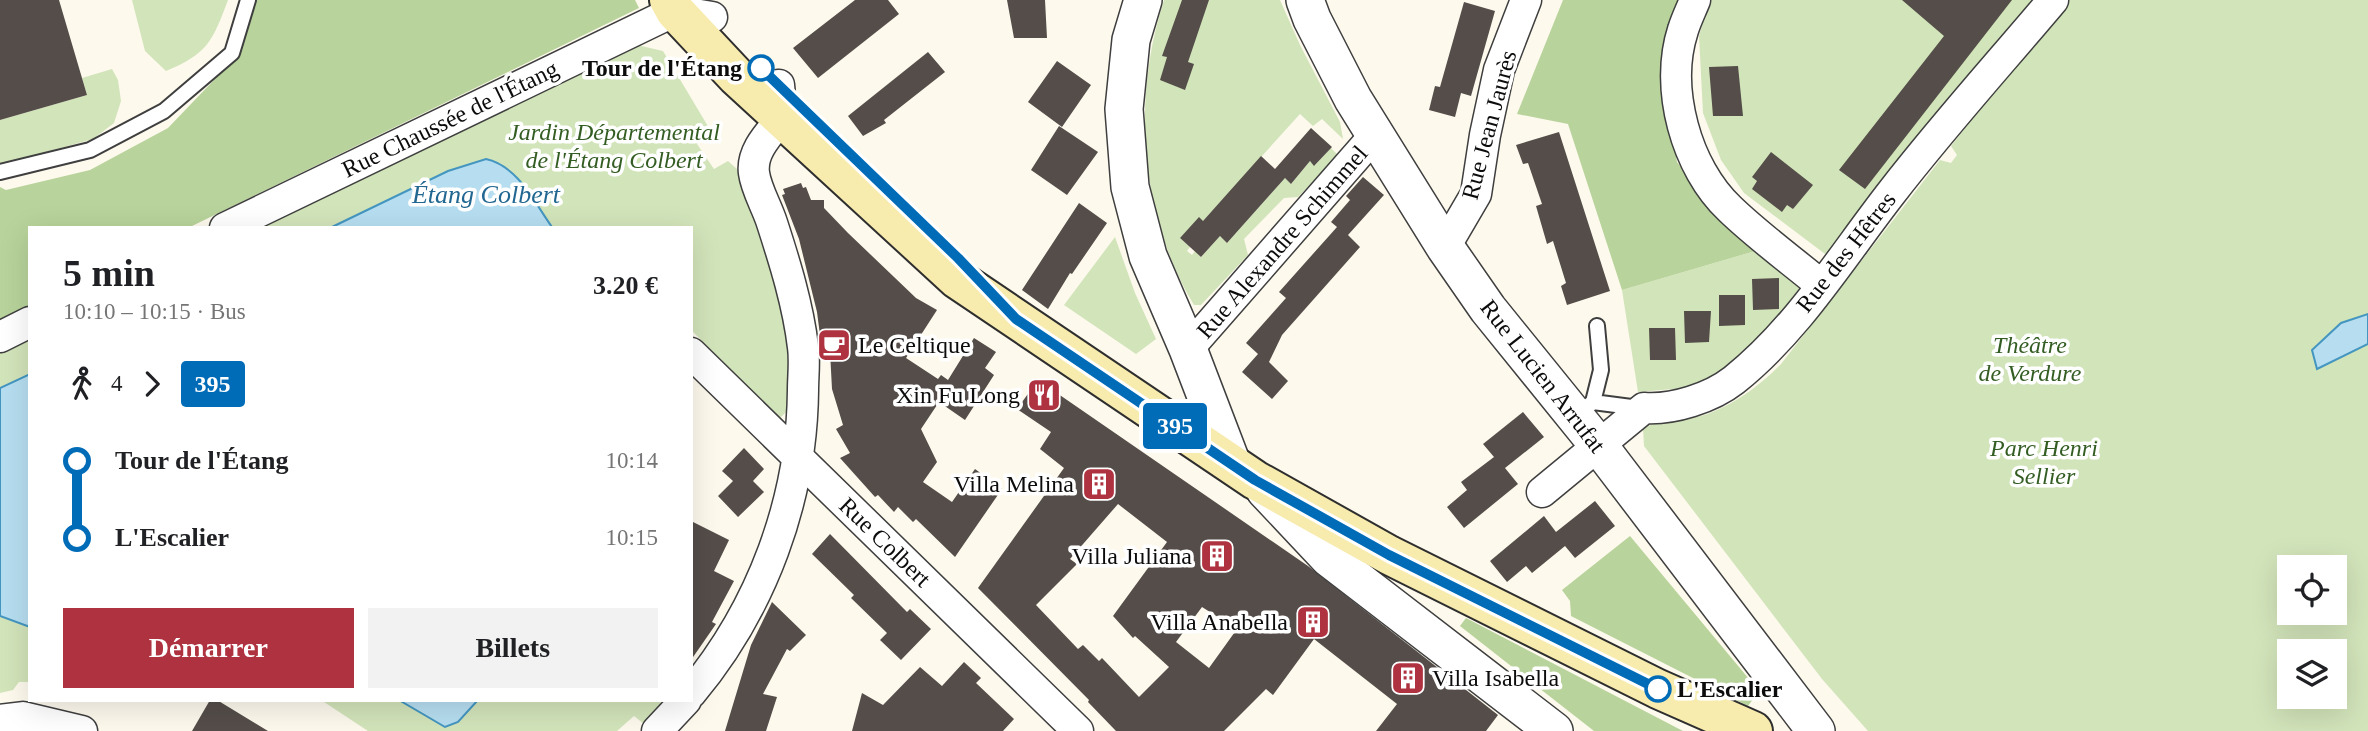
<!DOCTYPE html>
<html lang="fr">
<meta charset="utf-8">
<style>
body{margin:0;font-family:"Times New Roman",serif;background:#f2f2f2;color:#202124;height:100vh;display:flex;flex-direction:column;font-size:26px;white-space:nowrap}
*{box-sizing:border-box;margin:0}
p{font-size:23px;color:#757577}
.icon{flex:none;width:38px;height:38px;fill:none;stroke:currentColor;stroke-width:2;stroke-linecap:round;stroke-linejoin:round}
.map{position:relative;flex:1;overflow:hidden}
.sheet{position:absolute;left:28px;top:226px;width:665px;height:476px;display:flex;flex-direction:column;background:#fff;border-radius:0px;box-shadow:0 7px 28px #0002}
.sheet>*{flex:none}
.badge{padding:0 14px;border-radius:5px;font-size:24px;line-height:46px}
.fabs{position:absolute;left:2277px;top:555px;display:grid;gap:14px}
.fabs a{display:grid;place-items:center;width:70px;height:70px;border-radius:0px;background:#fff;box-shadow:0 7px 28px #0002;font-size:35px}
.map>.badge{position:absolute;translate:-50% -50%;box-shadow:0 0 0 4px #fff}
.legs{display:flex;align-items:center;gap:10px;height:77px;padding:0 35px;font-size:23px}
.legs p{margin-inline-start:auto}
.headline{display:flex;align-items:center;justify-content:space-between;height:119px;padding:0 35px}
h1{font-size:38px;font-weight:700;line-height:52px}
.primary-button{display:flex;gap:14px;margin-top:auto;padding:14px 35px}
.primary-button a{flex:1;height:80px;border-radius:0px;background:#ae323f;color:#fff;font-size:28px;font-weight:700;line-height:80px;text-align:center}
.primary-button a+a{background:#f2f2f2;color:#202124}
ul{padding:0 35px;list-style:none}
li{display:flex;align-items:center;gap:24px;height:77px;font-size:26px}
li i{display:grid;place-items:center;width:10px;height:100%;margin:0 9px;background:currentColor}
li i::after{content:'';width:18px;height:18px;margin:-9px;border:5px solid;border-radius:50%;background:#fff}
li p{margin-inline-start:auto}
li:first-child i{background:linear-gradient(#0000 50%,currentColor 0)}
li:last-child i{background:linear-gradient(currentColor 50%,#0000 0)}
.map>svg:first-child{display:block}
.green{fill:#d2e4ba;fill-rule:evenodd}
.forest{fill:#b8d39b}
.water{fill:#b6def0;stroke:#4496c0;stroke-width:2}
.building{fill:#544d49;fill-rule:evenodd}
.lines{fill:none;stroke-linecap:round;stroke-linejoin:round}
.service-casing{stroke:#3f3f3f;stroke-width:18}
.minor-casing{stroke:#3f3f3f;stroke-width:33}
.tertiary-casing{stroke:#3f3f3f;stroke-width:40}
.secondary-casing{stroke:#2e2e2e;stroke-width:42}
.service{stroke:#fff;stroke-width:14}
.minor{stroke:#fff;stroke-width:30}
.tertiary{stroke:#fff;stroke-width:37}
.secondary{stroke:#f7ebae;stroke-width:38}
.line-1-casing{stroke:#fff;stroke-width:16}
.line-1{stroke:#006cb8;stroke-width:10}
.stop-1-dot{fill:#fff;stroke:#006cb8;stroke-width:3.5}
.labels{text-anchor:middle;dominant-baseline:central;stroke-width:7;stroke-linejoin:round;paint-order:stroke}
.stop-label{font-size:24px;font-weight:bold;fill:#0c0c0c;stroke:#fff;text-anchor:end}
.street-label{font-size:24px;fill:#0c0c0c;stroke:#fff}
.park-label{font-size:24px;font-style:italic;fill:#335d23;stroke:#fff}
.poi-label{font-size:24px;fill:#0c0c0c;stroke:#fff;text-anchor:end}
.water-label{font-size:26px;font-style:italic;fill:#226791;stroke:#fff}
</style>
<div class="map">
<svg width="2368" height="731" viewBox="0 0 2368 731">
<rect width="100%" height="100%" fill="#fdf9ed"/>
<path class="green" d="M132,0H228C213,40 208,54 166,71L145,51Z
M1164,0H1280L1300,45L1340,122L1343,139L1322,119L1313,126L1300,114L1203,221L1180,238L1190,247L1187,251L1192,255L1195,251L1201,257L1220,236L1227,243L1285,178L1291,184L1310,161L1315,165L1331,148L1338,155L1298,197L1284,198L1244,239L1248,255L1201,305H1194C1139,214 1132,99 1164,0Z
M1709,0H2036L1829,257L1744,193L1721,160L1703,113L1699,36Z
M2065,0H2368V731H1868L1822,679L1644,446L1643,428C1661,419 1678,422 1697,417C1727,410 1760,386 1781,364L1940,160L1951,163L1957,155L1951,146ZM2289,567H2334V612H2289ZM2289,651H2334V696H2289Z
M637,45L663,51L712,133L697,144L714,169L728,161L737,169C748,195 761,221 770,248C787,300 790,353 791,407L780,418L691,330V228H259L522,102Z
M112,69L118,80L121,101L114,123L93,139L0,165V120L87,95L82,78Z
M1115,237L1135,293L1156,339L1136,354L1064,305Z
M1762,249L1800,287L1799,299L1781,325L1720,375L1685,388L1638,392L1622,290Z
M30,337V682H19L13,690L0,693V351Z
M321,700H658L663,705L644,724L634,716L617,731H368Z"/>
<path class="forest" d="M255,0H635L639,8L190,227L30,228V306L0,320V187L6,190L90,170L168,128L236,57Z
M1563,0H1680L1664,84L1677,162L1707,201L1762,249L1622,290L1568,124L1517,114Z
M1630,536L1759,691L1748,706L1571,616L1570,601L1562,590Z
M1466,618L1683,731H1594L1460,626Z"/>
<path class="water" d="M486,159C518,166 534,202 552,227H332L448,171Z
M2368,314V344L2317,369L2312,350L2341,323Z
M30,374V627L0,616V388Z
M399,700H478L458,722L445,727Z"/>
<path class="building" d="M0,0H59L87,95L0,120Z
M855,0H888L899,14L818,78L793,48Z
M1007,0H1045L1047,38H1014Z
M1182,0H1209L1188,62L1194,64L1185,90L1160,80L1167,57L1162,56Z
M1902,0H2012L1865,189L1839,170L1944,36Z
M1464,2L1495,11L1471,96L1461,93L1455,117L1429,110L1435,86L1440,87Z
M928,52L945,72L884,120L886,123L863,136L848,116Z
M1057,61L1091,85L1062,127L1028,102Z
M1738,66L1743,116H1713L1709,67Z
M1059,126L1098,152L1067,195L1031,170Z
M1311,128L1332,147L1314,166L1310,161L1291,184L1285,178L1227,243L1220,236L1201,257L1180,238L1199,217L1203,221L1261,156L1275,169Z
M1559,132L1610,291L1567,305L1561,286L1566,283L1553,241L1547,244L1536,206L1542,204L1528,163L1523,164L1516,145Z
M1771,152L1813,185L1793,209L1787,205L1782,212L1752,189L1757,181L1752,177Z
M1363,177L1384,195L1348,235L1360,247L1282,335L1269,362L1288,381L1272,399L1242,372L1258,354L1246,343L1286,298L1279,292L1337,227L1331,222L1350,200L1346,196Z
M801,183L803,188L806,187L811,200H824V208L848,233L916,298L937,310L906,358L938,379L941,375L948,380L974,338L996,352L985,368L994,375L965,420L939,402L921,429L937,462L923,482L952,502L975,469L1002,489L955,557L916,519L913,522L898,507L894,512L878,495L875,497L840,458L850,453L836,429L843,425L832,389L829,333L820,335L817,312L799,239L782,195L785,194L783,189Z
M1079,203L1107,223L1072,274L1070,273L1048,309L1022,290Z
M1779,278V309L1753,310L1752,279Z
M1719,295H1745V325L1719,326Z
M1684,311H1711L1709,342L1685,343Z
M1649,328H1675L1676,360H1650Z
M1038,380L1308,566L1498,715L1486,731H1376L1397,704L1314,639L1273,695L1266,689L1224,731H1116L1088,702L1089,700L978,588L1064,468L1040,449L1051,432L1017,409ZM1118,504L1167,542L1113,616L1133,638L1135,636L1169,667L1139,697L1102,658L1099,661L1083,645L1078,649L1036,605L1077,564L1070,559ZM1202,607L1237,629L1209,668L1176,642Z
M1523,412L1544,437L1505,468L1518,484L1464,528L1447,507L1467,490L1461,482L1494,457L1483,444Z
M744,448L764,469L753,481L764,492L738,517L718,496L733,481L722,471Z
M1595,501L1615,526L1575,558L1565,546L1532,573L1526,566L1507,582L1490,561L1544,516L1556,532Z
M691,521L729,540L714,571L734,581L712,622L716,624L691,660Z
M830,534L907,612L910,609L931,629L901,660L880,640L887,633L851,598L854,595L812,554Z
M772,602L806,635L790,651L787,649L763,694L777,697L766,731H725L751,645Z
M964,662L981,678L976,683L1014,719L1003,731H852L862,693L883,705L920,667L942,686Z
M210,700H217L268,731H192Z"/>
<g class="lines">
<g class="service-casing">
<path id="service" d="M0,172L90,150L164,111L232,53L248,0
M1593,402L1639,408
M1576,416L1593,402L1601,370L1597,326"/>
</g>
<g class="minor-casing">
<path id="minor" d="M1695,0C1691,10 1686,20 1683,30C1664,88 1686,168 1730,209C1758,236 1791,260 1821,285
M225,228L675,11L712,17
M1445,247L1476,194L1485,135L1499,70L1526,0
M0,337L30,322
M1188,349L1375,135
M691,353L1078,731
M1542,492L1644,408C1673,410 1711,398 1734,380C1798,329 1842,256 1892,192C1943,126 1999,64 2053,0
M691,693C762,608 802,500 803,390C803,376 805,361 803,347C798,305 785,263 772,223C767,207 756,189 754,173C751,151 770,133 782,118L779,85
M0,720L23,717L82,731
M657,731L686,700"/>
</g>
<g class="tertiary-casing">
<path id="tertiary" d="M1143,0L1131,40L1124,109L1130,187L1148,256L1188,349L1232,464
M1305,0L1312,19L1353,99L1445,247L1488,309L1599,446L1816,731
M1265,490L1329,558L1554,731"/>
</g>
<g class="secondary-casing">
<path id="secondary" d="M669,0L675,11L736,76L957,279L1255,480L1389,555L1658,689L1753,731"/>
</g>
<use href="#service" class="service"/>
<use href="#minor" class="minor"/>
<use href="#tertiary" class="tertiary"/>
<use href="#secondary" class="secondary"/>
</g>
<g class="lines">
<g class="line-1-casing">
<path id="line-1" d="M761,68L958,258L1016,319L1255,480L1389,555L1658,689"/>
</g>
<use href="#line-1" class="line-1"/>
</g>
<defs>
<g id="cafe-square" transform="scale(1.75)"><rect x="-9" y="-9" width="18" height="18" rx="4" fill="#ae323f" stroke="#fff"/><path d="M-5.5-4.5H6V0H3Q3 3.5 0 3.5H-2.5Q-5.5 3.5-5.5 0ZM3-3.2v2h1.7v-2ZM-6 4.5H4V6H-6Z" fill="#fff"/></g>
<g id="restaurant-square" transform="scale(1.75)"><rect x="-9" y="-9" width="18" height="18" rx="4" fill="#ae323f" stroke="#fff"/><path d="M-5-6h1v4h1v-4h1v4h1v-4h1v5L-1.5 .5V6h-2V.5L-5-1ZM5-6V6H3V1.5H1.5Q1.5-4 5-6Z" fill="#fff"/></g>
<g id="building-square" transform="scale(1.75)"><rect x="-9" y="-9" width="18" height="18" rx="4" fill="#ae323f" stroke="#fff"/><path d="M-4-6H4V6H1V3H-1V6H-4ZM-2.5-4.3h1.7v1.8h-1.7ZM.8-4.3h1.7v1.8H.8ZM-2.5-1h1.7V.8h-1.7ZM.8-1h1.7V.8H.8Z" fill="#fff"/></g>
</defs>
<g fill-rule="evenodd">
<use href="#cafe-square" x="834" y="345"/>
<use href="#restaurant-square" x="1044" y="395"/>
<use href="#building-square" x="1099" y="484"/>
<use href="#building-square" x="1217" y="556"/>
<use href="#building-square" x="1313" y="622"/>
<use href="#building-square" x="1408" y="678"/>
</g>
<g class="stop-1-dot">
<circle cx="761" cy="68" r="12"/>
<circle cx="1658" cy="689" r="12"/>
</g>
<g class="labels">
<g class="stop-label">
<text x="742" y="68">Tour de l'Étang</text>
<text x="1677" y="689" text-anchor="start">L'Escalier</text>
</g>
<g class="street-label">
<text transform="translate(450 119) rotate(-26)">Rue Chaussée de l'Étang</text>
<text transform="translate(1489 125) rotate(-75)">Rue Jean Jaurès</text>
<text transform="translate(1282 242) rotate(-49)">Rue Alexandre Schimmel</text>
<text transform="translate(1846 252) rotate(-52)">Rue des Hêtres</text>
<text transform="translate(1543 376) rotate(52)">Rue Lucien Arrufat</text>
<text transform="translate(885 542) rotate(44)">Rue Colbert</text>
</g>
<g class="park-label">
<text x="614" y="132">Jardin Départemental<tspan x="614" dy="28">de l'Étang Colbert</tspan></text>
<text x="2030" y="345">Théâtre<tspan x="2030" dy="28">de Verdure</tspan></text>
<text x="2044" y="448">Parc Henri<tspan x="2044" dy="28">Sellier</tspan></text>
</g>
<g class="poi-label">
<text x="858" y="345" text-anchor="start">Le Celtique</text>
<text x="1020" y="395">Xin Fu Long</text>
<text x="1074" y="484">Villa Melina</text>
<text x="1192" y="556">Villa Juliana</text>
<text x="1288" y="622">Villa Anabella</text>
<text x="1432" y="678" text-anchor="start">Villa Isabella</text>
</g>
<g class="water-label">
<text x="486" y="194">Étang Colbert</text>
</g>
</g>
</svg>
<div class="fabs">
<a><svg class="icon" aria-label="locate" viewBox="0 0 24 24"><circle cx="12" cy="12" r="6"/><path d="M12 2v4M12 18v4M2 12h4M18 12h4"/></svg></a>
<a><svg class="icon" aria-label="layers" viewBox="0 0 24 24"><path d="M12 4l9 5-9 5-9-5zM3 14l9 5 9-5"/></svg></a>
</div>
<b class="badge" style="left:1175px;top:426px;background:#006cb8;color:#fff">395</b>
<section class="sheet">
<div class="headline"><div><h1>5 min</h1><p>10:10 – 10:15 · Bus</p></div><b>3.20 €</b></div>
<div class="legs"><svg class="icon" aria-label="walk" viewBox="0 0 24 24"><circle cx="13" cy="4" r="2"/><path d="M13 8l-2 6 4 7M11 14l-3 7M7 12l3-4h3l4 4"/></svg>4<svg class="icon" aria-label="forward" viewBox="0 0 24 24"><path d="M9 5l7 7-7 7"/></svg><b class="badge" style="background:#006cb8;color:#fff">395</b></div>
<ul>
<li><i style="color:#006cb8"></i><b>Tour de l'Étang</b><p>10:14</p></li>
<li><i style="color:#006cb8"></i><b>L'Escalier</b><p>10:15</p></li>
</ul>
<div class="primary-button"><a>Démarrer</a><a>Billets</a></div>
</section>
</div>
